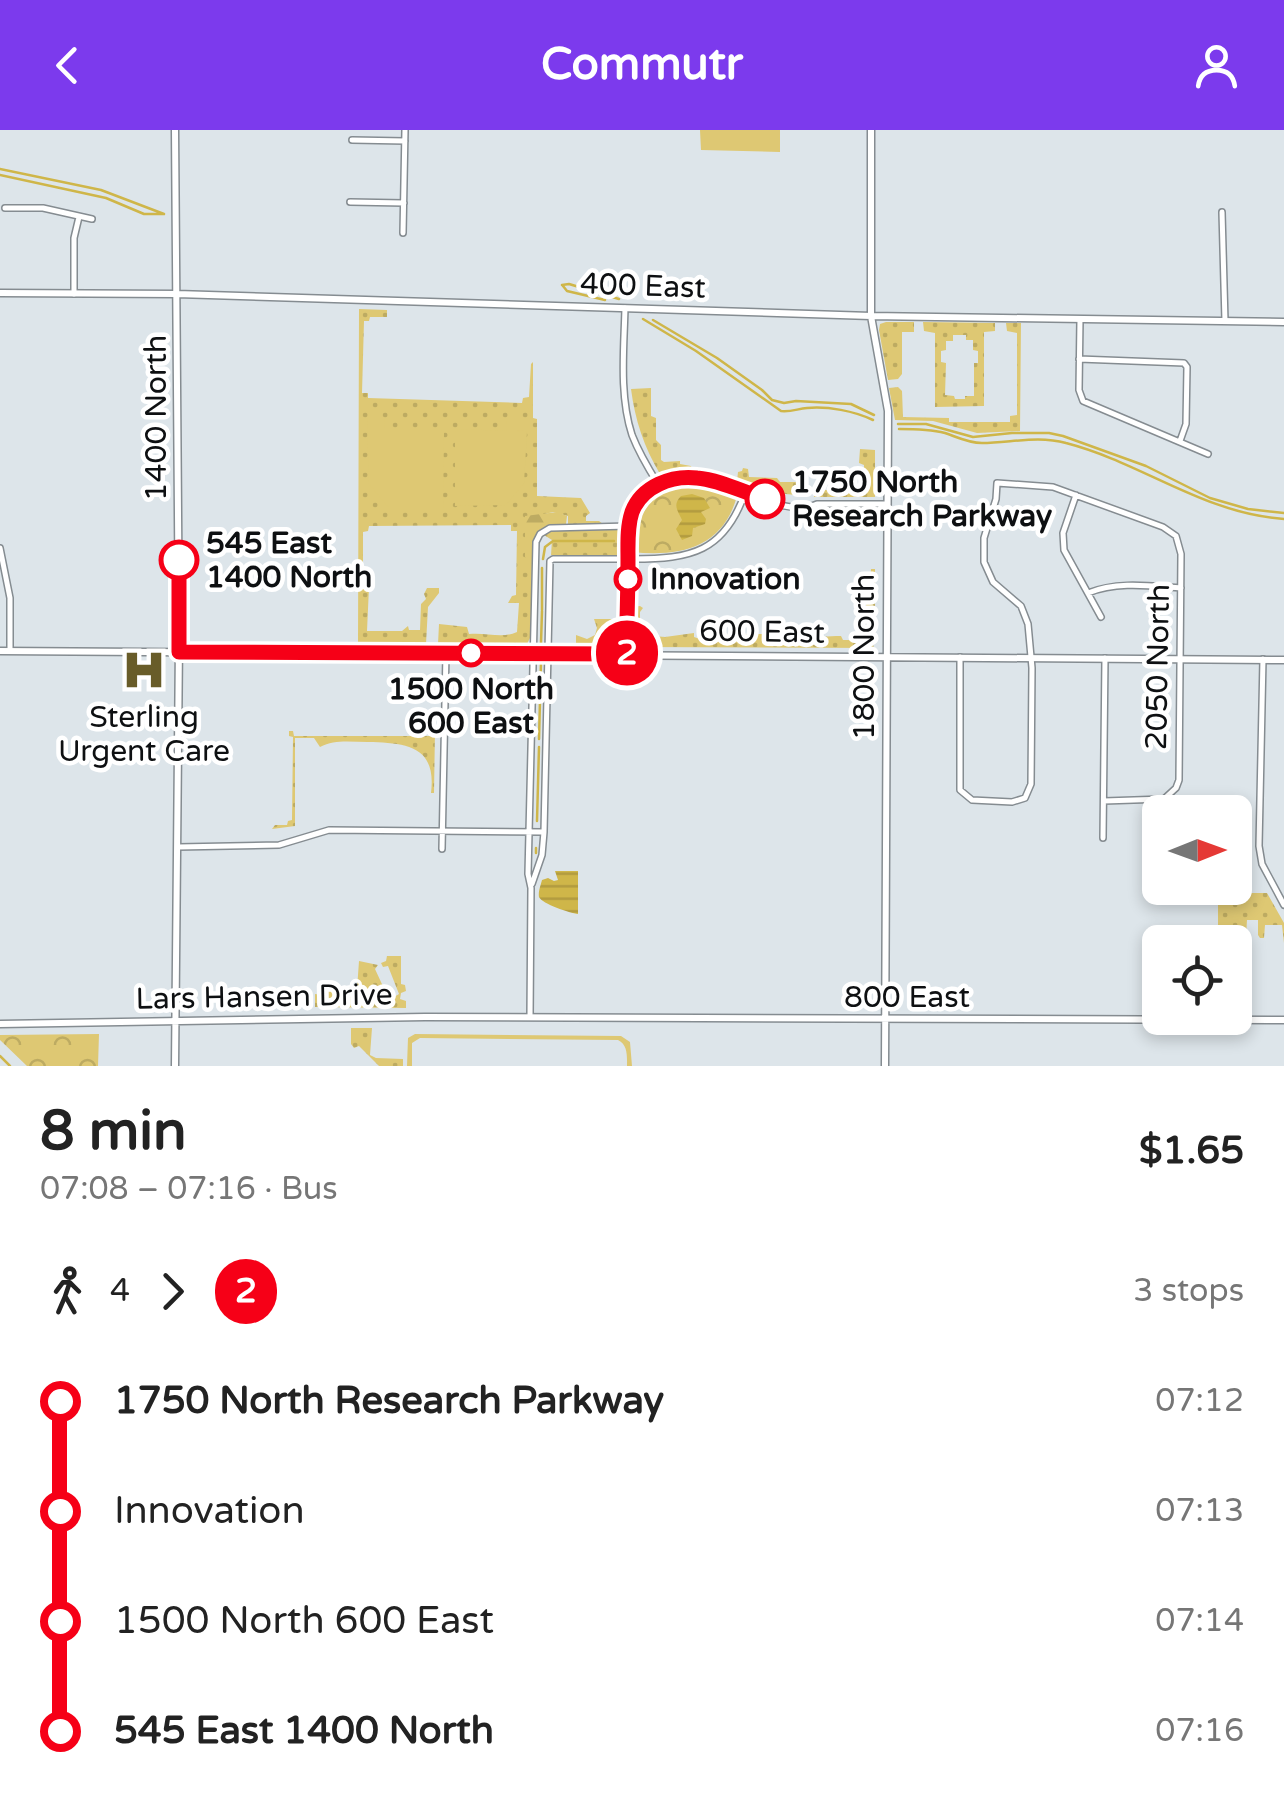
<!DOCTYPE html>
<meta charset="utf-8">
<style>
body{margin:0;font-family:"Varela Round",sans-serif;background:#f6f6f6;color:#222;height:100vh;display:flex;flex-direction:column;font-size:38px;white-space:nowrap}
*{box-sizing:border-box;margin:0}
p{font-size:32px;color:#767676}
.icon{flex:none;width:55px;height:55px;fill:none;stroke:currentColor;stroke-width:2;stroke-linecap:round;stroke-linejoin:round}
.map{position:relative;height:936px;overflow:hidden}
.side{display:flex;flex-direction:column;background:#fff;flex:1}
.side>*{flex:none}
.badge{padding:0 20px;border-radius:32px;font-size:35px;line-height:65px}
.needle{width:65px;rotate:89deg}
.fabs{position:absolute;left:1142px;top:665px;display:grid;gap:20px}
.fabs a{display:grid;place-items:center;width:110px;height:110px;border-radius:15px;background:#fff;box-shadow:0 5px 15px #0003;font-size:50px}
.map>.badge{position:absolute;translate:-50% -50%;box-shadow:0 0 0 5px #fff}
.legs{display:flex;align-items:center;gap:15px;height:110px;padding:0 40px;font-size:32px}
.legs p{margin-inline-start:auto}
.overview{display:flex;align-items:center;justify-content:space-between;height:170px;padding:0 40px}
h1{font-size:55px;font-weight:800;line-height:75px}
ul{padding:0 40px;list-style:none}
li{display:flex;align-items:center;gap:35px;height:110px;font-size:38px}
li i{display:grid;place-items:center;width:15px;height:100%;margin:0 12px;background:currentColor}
li i::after{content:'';width:25px;height:25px;margin:-12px;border:8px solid;border-radius:50%;background:#fff}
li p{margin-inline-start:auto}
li:first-child i{background:linear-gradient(#0000 50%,currentColor 0)}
li:last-child i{background:linear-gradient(currentColor 50%,#0000 0)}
header{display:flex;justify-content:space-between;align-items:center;height:130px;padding:0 40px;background:#7c3aed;color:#fff;font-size:45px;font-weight:800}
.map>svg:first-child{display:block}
.grass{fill:url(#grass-dots);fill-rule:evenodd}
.forest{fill:url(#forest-firs)}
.park{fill:url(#park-crowns)}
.pitch{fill:#dec873}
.water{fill:url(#water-rules)}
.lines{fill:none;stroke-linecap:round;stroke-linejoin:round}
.stream{stroke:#cfb649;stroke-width:2.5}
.street-casing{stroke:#858c91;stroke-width:8}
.secondary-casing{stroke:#858c91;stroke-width:9}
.street{stroke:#fff;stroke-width:5}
.secondary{stroke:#fff;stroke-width:6}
.line-1-casing{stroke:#fff;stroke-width:22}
.line-1{stroke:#f60017;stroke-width:15}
.stop-1-dot{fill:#fff;stroke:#f60017;stroke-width:5}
.labels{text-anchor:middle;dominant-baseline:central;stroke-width:9;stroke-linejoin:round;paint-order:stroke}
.street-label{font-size:30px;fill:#0e1012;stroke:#fff}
.stop-label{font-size:30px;font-weight:bold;fill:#0e1012;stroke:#fff;text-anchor:start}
.poi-label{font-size:30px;fill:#0e1012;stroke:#fff}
</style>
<header><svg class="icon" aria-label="back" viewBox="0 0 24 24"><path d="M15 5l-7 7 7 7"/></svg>Commutr<svg class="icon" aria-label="person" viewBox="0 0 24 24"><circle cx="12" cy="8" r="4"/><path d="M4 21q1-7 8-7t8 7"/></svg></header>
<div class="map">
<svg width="1284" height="936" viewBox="0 0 1284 936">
<defs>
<pattern id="grass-dots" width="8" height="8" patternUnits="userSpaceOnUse" patternTransform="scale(2.5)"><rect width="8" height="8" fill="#dec873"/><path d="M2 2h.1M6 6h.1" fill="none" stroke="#bdab62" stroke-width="1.8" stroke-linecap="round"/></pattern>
<pattern id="forest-firs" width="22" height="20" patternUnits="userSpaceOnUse" patternTransform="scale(2.5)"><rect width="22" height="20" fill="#dec873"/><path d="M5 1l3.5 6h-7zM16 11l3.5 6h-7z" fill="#bdab62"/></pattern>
<pattern id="park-crowns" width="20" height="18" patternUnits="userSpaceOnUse" patternTransform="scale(2.5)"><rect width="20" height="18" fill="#dec873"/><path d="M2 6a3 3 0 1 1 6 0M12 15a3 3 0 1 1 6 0" fill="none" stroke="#bdab62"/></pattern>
<pattern id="water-rules" width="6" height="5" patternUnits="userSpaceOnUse" patternTransform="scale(2.5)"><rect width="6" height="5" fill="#cfb649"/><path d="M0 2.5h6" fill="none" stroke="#b19b3f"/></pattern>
</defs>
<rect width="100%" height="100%" fill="#dde5ea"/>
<path class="grass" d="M359,179L387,180V187H370L369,191H364L362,263H368V268L522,273L523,268L529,267L531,234L533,232V288L537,289V366L581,368L590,383L586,386V391H599L603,394H568V386L553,382L537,386L525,427H532L531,506L527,514H438L439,494L467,497L469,504C486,502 502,509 517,502L519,473H508L512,466L516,465L517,401H511V395L369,396L368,401L363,402V456L369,457L367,501H402L408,496L409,500H420L421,474L426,469L424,464L427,458H439V463L428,477L426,514H358Z
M886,192H914V202H902V244L898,249L888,250L879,200L880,194Z
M923,192L995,193V201L984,202V276L935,277V203L924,201ZM953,205H966V210H973V220L978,221V233H974V266H965V269H955L954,266L945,265L946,233L941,232V221L946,220V211H953Z
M1006,193H1021L1020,301L977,303L933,291L895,290L889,258L898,257L902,261L903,287L949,288V292H1010V286L1017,285V203L1007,201Z
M651,258V286L656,288V310L661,315V330L664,332L680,331V334L691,336L692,339H678L660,344C644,317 635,290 631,259Z
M860,319L875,320V367H814V359L839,361L840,358L864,357V335L859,333Z
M743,338L748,339L749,347L777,348L780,352H800V359H807V366L775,363L737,351L738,342L742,341Z
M555,400H619V426L551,425L552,410L544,405Z
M871,439H875V513L873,516L875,518L635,517L631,514V477L640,476L643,478L640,482V504L642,505L665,507L694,503V507L700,509L703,504H779V507L785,509L788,504H792V497H796L800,508L836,506H841L843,510H854L855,506H865L869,501C861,482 870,461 871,439Z
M594,489H619V513H576V505L587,509L595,505L597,498Z
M289,601H293L294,606H432L435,601L434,663H431C437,615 405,613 368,612C351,612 335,609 320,617L314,608H295V696L272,699L275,695H287L288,691L292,690L293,607L289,606Z
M1218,763H1267L1284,793V813L1282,795H1265L1264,808H1260L1258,805V790H1247L1246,807H1230L1229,812H1218Z
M387,826H401V854L405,855L406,861L401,863L400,869L406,871V878L315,877V864L324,865V859L328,857L357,859L359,831L378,835L375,839L387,865L394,867L399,864L388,836L383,837L381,833L386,831Z
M351,898H372L370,925L376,928L403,929V936H379L359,916L354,918L351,914Z"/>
<path class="forest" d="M557,382L567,386L566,394C540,393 533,402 532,427H525V386Z"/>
<path class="park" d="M692,351L737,366C723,418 680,427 632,422C627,381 648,351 692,351Z
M99,904L98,936H27L0,910V905Z"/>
<path class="pitch" d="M700,0H780V22L701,20Z
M367,288H384L385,299H441L444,303L443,378H389L369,354Z
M507,291H524V300L517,301L527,302L524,353L506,375L455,376V303L458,299L506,301Z
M415,904L621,906L630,912L632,936H627C627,926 628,915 618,910L420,908L412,913V936H407L408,908Z"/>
<path class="water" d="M692,364L704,368L710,378L701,382L706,389L705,394L693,398L692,406L682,410L676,399L682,390C678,381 672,375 681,366Z
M555,741H578V784C570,783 542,774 539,767C538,762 541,754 542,750L548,748L554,751L558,750Z"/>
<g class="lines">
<path class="stream" d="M0,39L101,60L164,84
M0,45L106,68L144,84H162
M562,155L569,154L619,169
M563,156L567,161L605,170
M643,189L696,221L781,281C791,282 797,279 807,278C828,276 854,281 873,290
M653,190L717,228L762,260L772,270L784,273L796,271L851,274L874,285
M898,294H926L973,307L1012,303H1049L1063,306L1146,336L1210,368L1248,379L1284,383
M899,299C914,299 929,299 945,303C957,307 968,313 982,313C1010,313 1038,305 1066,313C1143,333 1202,383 1284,389
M543,429L545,417L553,411H614
M542,480V438
M541,513L542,481
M539,609L541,532
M537,691L539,617
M536,723V718
M0,926L10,936"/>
<g class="street-casing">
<path id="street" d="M352,10L405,11
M350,72L404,73
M5,78H43L92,89
M1222,82L1225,191
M403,103L405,0
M74,164V108L79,87
M625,178C624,219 619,265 632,305C639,323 648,338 658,354
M1080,189L1079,260L1083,271L1208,324
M1079,229L1184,233L1187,237L1186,294L1180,311
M1076,365L1063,403L1064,420L1101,487
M810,377L815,382H887
M0,418L10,468V521
M1088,463C1118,451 1150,456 1181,458
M627,524L629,396C633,379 639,368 653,358C704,321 771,394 817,374H887
M960,527V660L972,670L1012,672L1025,668L1031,654L1032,538L1028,494L1021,476L993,452L984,432V408L996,369L997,353L1053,357L1163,397L1176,406L1181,424L1179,650L1176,658L1164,669L1104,671
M1263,529L1259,716L1262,734L1284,775
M1103,708L1105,528
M178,717L279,715L329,700L544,702
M442,719L446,523
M532,754L542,725L544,702L550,431L553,429C580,429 607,429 633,429C691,429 724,422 745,363
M530,887L531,758L528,744L536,412L540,404L550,398L629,396"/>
</g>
<g class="secondary-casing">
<path id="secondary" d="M175,0L179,512L175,936
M871,0V186L888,281L885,936
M0,163L177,164L871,186L1284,192
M0,521L1284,530
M0,894L425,887L1284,890"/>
</g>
<use href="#street" class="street"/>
<use href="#secondary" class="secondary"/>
</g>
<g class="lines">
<g class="line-1-casing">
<path id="line-1" d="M179,430V522L626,524C627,492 628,461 628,429C628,414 627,397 632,382C642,356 672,345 697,348C720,350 743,362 765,369"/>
</g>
<use href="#line-1" class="line-1"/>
</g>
<defs>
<g id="hospital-bare" transform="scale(3.45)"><path d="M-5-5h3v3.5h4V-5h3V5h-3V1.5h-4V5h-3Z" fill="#685c29" stroke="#fff" stroke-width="2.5" paint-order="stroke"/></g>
</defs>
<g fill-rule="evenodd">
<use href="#hospital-bare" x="144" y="540"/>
</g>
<g class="stop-1-dot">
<circle cx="765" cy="369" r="18"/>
<circle cx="179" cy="430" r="18"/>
<circle cx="628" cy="449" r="12"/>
<circle cx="471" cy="523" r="12"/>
</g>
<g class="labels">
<g class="street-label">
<text transform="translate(643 156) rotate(2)">400 East</text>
<text transform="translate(156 288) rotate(-90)">1400 North</text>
<text transform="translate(762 502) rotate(1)">600 East</text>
<text transform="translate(864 527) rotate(-90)">1800 North</text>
<text transform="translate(1158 537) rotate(-89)">2050 North</text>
<text transform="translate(264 867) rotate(-1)">Lars Hansen Drive</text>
<text x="907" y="867">800 East</text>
</g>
<g class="stop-label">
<text x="792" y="352">1750 North<tspan x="792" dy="34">Research Parkway</tspan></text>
<text x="206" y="413">545 East<tspan x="206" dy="34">1400 North</tspan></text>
<text x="650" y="449">Innovation</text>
<text x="471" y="559" text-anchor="middle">1500 North<tspan x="471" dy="34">600 East</tspan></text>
</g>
<g class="poi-label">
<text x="144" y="587">Sterling<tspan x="144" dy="34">Urgent Care</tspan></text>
</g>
</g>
</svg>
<div class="fabs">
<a><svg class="needle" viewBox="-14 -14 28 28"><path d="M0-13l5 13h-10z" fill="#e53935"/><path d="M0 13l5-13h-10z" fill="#767676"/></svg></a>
<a><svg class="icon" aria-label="locate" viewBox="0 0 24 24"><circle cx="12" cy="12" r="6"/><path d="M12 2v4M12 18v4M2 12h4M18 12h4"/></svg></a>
</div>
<b class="badge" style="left:627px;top:523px;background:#f60017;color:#fff">2</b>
</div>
<section class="side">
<div class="overview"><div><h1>8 min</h1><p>07:08 – 07:16 · Bus</p></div><b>$1.65</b></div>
<div class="legs"><svg class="icon" aria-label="walk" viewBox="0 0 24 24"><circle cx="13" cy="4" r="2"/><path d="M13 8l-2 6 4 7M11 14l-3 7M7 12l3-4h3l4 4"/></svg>4<svg class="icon" aria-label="forward" viewBox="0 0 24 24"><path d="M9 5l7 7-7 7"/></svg><b class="badge" style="background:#f60017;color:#fff">2</b><p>3 stops</p></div>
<ul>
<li><i style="color:#f60017"></i><b>1750 North Research Parkway</b><p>07:12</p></li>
<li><i style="color:#f60017"></i><span>Innovation</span><p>07:13</p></li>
<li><i style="color:#f60017"></i><span>1500 North 600 East</span><p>07:14</p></li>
<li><i style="color:#f60017"></i><b>545 East 1400 North</b><p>07:16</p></li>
</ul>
</section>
